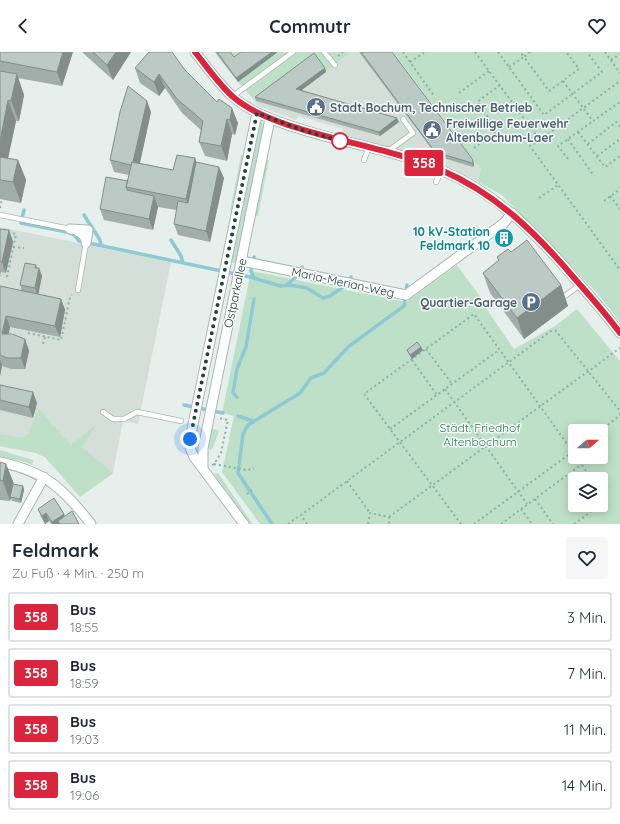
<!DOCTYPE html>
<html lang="de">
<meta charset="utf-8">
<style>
body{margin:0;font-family:Quicksand,sans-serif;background:#f6f6f7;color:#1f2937;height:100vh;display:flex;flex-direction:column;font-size:15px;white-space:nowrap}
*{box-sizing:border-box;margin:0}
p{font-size:13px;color:#747a83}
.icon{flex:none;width:22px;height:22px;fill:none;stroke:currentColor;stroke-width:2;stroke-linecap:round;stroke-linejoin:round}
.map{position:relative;height:472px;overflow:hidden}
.sheet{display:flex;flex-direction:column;background:#fff;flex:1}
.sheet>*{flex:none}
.badge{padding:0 8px;border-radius:3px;font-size:14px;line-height:26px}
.needle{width:26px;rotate:70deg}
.fabs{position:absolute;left:568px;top:372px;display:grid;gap:8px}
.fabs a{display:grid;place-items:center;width:40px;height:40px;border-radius:4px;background:#fff;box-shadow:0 2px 10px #0003;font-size:20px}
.you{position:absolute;width:20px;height:20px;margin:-10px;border:3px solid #fff;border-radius:50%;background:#1a73e8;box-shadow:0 0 0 6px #1a73e833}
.map>.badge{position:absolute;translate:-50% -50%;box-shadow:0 0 0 2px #fff}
.round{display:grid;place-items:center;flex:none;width:42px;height:42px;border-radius:4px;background:#f6f6f7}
.overview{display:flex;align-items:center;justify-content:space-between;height:68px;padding:0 12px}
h1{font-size:19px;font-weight:700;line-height:30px}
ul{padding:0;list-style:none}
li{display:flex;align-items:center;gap:12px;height:50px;margin:0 8px 6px;padding:0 4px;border:2px solid #e0e1e3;border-radius:4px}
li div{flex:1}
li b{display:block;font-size:15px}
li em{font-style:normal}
li .badge{min-width:44px;font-weight:700;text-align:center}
header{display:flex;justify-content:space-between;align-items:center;height:52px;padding:0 12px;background:#fff;font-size:18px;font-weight:700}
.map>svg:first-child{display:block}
.built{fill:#d4dfda}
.green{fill:#bfe0c8;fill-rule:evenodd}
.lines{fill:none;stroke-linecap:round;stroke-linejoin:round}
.stream{stroke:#8ec9d4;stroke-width:3.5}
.service-casing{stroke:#a8b8b2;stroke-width:6}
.minor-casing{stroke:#a8b8b2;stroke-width:11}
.path{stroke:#86b3a5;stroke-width:2;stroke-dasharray:2 3;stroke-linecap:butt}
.service{stroke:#fff;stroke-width:4.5}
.minor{stroke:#fff;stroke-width:9}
.wall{fill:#a1aea9}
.shaded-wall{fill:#838d89}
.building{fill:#bbcac4;stroke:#838d89}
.line-casing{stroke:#fff;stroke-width:9}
.line{stroke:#d7263d;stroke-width:6}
.walk{stroke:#24423a;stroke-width:4;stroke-dasharray:0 7.2}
.stop-dot{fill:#fff;stroke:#d7263d;stroke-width:2}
.labels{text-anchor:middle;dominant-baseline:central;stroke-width:3;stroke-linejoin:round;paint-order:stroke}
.service-label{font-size:12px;font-weight:bold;fill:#4e5e75;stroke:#f7fbf9;text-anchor:start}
.culture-label{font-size:12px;font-weight:bold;fill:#0d838f;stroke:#f7fbf9;text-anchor:end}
.street-label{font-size:12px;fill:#24423a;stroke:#f7fbf9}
.park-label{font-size:12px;fill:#2d7a4b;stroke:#f7fbf9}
</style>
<header><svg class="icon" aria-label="back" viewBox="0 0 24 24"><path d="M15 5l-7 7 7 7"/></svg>Commutr<svg class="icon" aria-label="heart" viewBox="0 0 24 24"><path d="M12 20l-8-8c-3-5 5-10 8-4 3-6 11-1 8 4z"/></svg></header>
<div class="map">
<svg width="620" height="472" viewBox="0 0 620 472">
<rect width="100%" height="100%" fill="#e6efeb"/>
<path class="built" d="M351,0H393L446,72L451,69L454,73L450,77L476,112L481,116L478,130L453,117L422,105L342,82L343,77L298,64L296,68L256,53L254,48L262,43L326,20Z
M0,175L171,210L138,372L123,369L113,421L80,445L45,405L36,401L0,394Z"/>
<path class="green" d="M215,0H351L326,20L315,5L254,48L238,30Z
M393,0H620V270L597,241L502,143L478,130L481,116L476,112L450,76L454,73L451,69L447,72Z
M262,70L265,74L238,212L230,210L259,72Z
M241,103H245L233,159H230Z
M265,108H269L258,164L254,163Z
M457,213L481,246L480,249L482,250L514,297L555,274L577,257L620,309V472H260L222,420L234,364L222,361L251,219L406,250ZM575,379H601V405H575ZM575,427H601V453H575Z
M39,357L71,393L98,371L82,395L113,421L80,445L46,406L36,401L0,394V382L22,386L28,382Z
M211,376L219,379L213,396L210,398L207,396Z
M0,398L33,408L32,413L25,410L0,405Z
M218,421L250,468L253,472H250L214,422Z"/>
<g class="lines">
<path class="stream" d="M24,158L21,171L67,180L74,183L79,189L250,225L280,234L289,233L307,236L323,246L330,244L349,231L351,225
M84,163L100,188L101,193
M171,188L181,204L183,211
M254,226L251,219L254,205
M285,234L301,221L302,215
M237,345L233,341L237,317L246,295L254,247
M184,353L223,361
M238,364L253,369
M272,472L238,421L243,382L248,373L300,341L311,326L324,321L348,295L404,254L407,233"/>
<g class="service-casing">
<path id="service" d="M324,0L335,13
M233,44L293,0
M387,100L413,81L403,67
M364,108L369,95
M436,130L442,118
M0,163L70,177L80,183L86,191L78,238
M562,246L580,233
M103,360L113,367H124L137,360L181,369"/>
</g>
<g class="minor-casing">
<path id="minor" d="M195,0C207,15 218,31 232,44C249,59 270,67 291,74C340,91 393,97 441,118C497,141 537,182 575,227C591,245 606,262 620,281
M70,177L88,178L86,191
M242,209L406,243L504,171L512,161
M0,410C46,420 63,436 91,472
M203,416V396L270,67
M18,472L44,425
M244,472L194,405L190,396V387L257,61"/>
</g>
<path class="path" d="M403,0L434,44
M475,0L540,88L530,94L620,218
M498,0L544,63L602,20L587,0
M530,0L524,5L549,39L579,17L566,0
M605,0L620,21
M338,4L343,0
M611,8L620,2
M410,10L425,0
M509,15L524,5L520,0
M563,29L593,69L620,50
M500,33L477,50L503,86
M459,41L489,19
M578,80L605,115L620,104
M568,87L594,124
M540,88L620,29
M588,92L616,70L620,75
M474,96L498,79
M597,104L620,87
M568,107L558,94L593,69
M610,144L620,157
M539,146L558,133
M604,149L620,137
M0,156L2,147
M13,195L24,196
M7,225L16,182L9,180
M28,281L61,288L70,245L72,243
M43,292L45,285
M426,297L452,332
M412,308L437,343
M445,337L527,452
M390,377L499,298
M600,379L620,363
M576,405L592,427
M214,412L246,418L254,417
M212,413L214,412L221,401L228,368L218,366
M347,429L370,461
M601,439L607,448L601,452
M247,442L252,438
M535,447L553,472
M521,457L532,472
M389,465L620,296
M288,472L300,463
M307,472L301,463L551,279H556L620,359V363
M368,472L370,461L389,465V472
M461,472L364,342L474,262L575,403
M474,472L575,398
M501,472L582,412
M574,472L600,453"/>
<use href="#service" class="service"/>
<use href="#minor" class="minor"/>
</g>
<path class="wall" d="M0,0H73L62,34L18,26L24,43L19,69H16L8,106L18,108L26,128L21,151L0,147Z
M82,0H131L113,28Z
M215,0H230L238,30Z
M359,0H392L474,112L473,115L437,104Z
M135,16L185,18L238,71L235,83L232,82L227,109L205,104L199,90L201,78L182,61L165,36L159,44L140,31Z
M325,16L326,20L301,38L399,70L380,84L256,49L255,45Z
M151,60L140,111L173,118L195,106L196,110L224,126L210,190L178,183L174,172L177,158L158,155L153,178L104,168L100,157L128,129L129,123L114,120L110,108Z
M0,177L9,178L13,190L6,221L1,220L0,225Z
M497,205L561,233L568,254L524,287L490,241L483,221L499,209Z
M37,216L42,224L38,242L61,247L65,258L60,285L10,275L9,282L25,287L29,299L25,317H11L2,314L0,324V234L22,239L20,233Z
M421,295L423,298L412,307L408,301L407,298Z
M0,333L37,351L33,366L0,358Z
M0,410L6,412L14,432L23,434L24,438L21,451L12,449L11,446L10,449L0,448Z
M38,457L65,464L79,472H51L49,469L45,472L41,465Z"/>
<path class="shaded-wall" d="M63,0H73L62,34L57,20Z
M116,0H131L113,28L107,13Z
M272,0H278L238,30L236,26Z
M325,16L326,20L298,41L296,37Z
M17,22L24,43L19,69L11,49Z
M159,22L165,36L159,44L154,30Z
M8,48L16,69L4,125L0,114V89Z
M147,49L151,60L137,124L132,113Z
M232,56L238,71L235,83L230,68Z
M397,66L399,70L380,84L379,80Z
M227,67L232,82L227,109L221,94Z
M195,106L200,121L192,161L186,147Z
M18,108L26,128L21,151L13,130Z
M473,108L474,112L473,115L472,111Z
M219,115L224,126L210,190L206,179Z
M154,144L158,155L153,178L149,167Z
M9,178L13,190L6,221L2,210Z
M506,181L507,185L502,190L500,186Z
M36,213L38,220L39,216L42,224L38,244L35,236V216Z
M561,233L568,254L524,287L517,266Z
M61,247L65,258L60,285L55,274Z
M6,264L10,275L6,293L2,282Z
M25,287L29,299L25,317L21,306Z
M421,295L423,298L412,307L410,303Z
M0,308L2,314L0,324Z
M33,340L37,351L33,366L29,355Z
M6,412L14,432L10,445L11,446L10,449L3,429Z
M23,434L24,438L21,451L20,447Z
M46,461L49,469L45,472L42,464Z
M64,462L67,470L58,469L59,472H52V470Z"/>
<path class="building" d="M0,0H63L57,20L0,9Z
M93,0H116L107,13Z
M149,0H172L185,18L217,50L219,47L232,56L230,68L227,67L221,94L199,90L203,69L177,47L159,22L154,30L135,16Z
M217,0H230L234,5L241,0H272L236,26Z
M361,0H392L473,108L472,111L435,100Z
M314,1L325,16L296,37L397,66L379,80L255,45Z
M0,19L17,22L11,49L8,48L0,89Z
M128,34L147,49L133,110H132L131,113L110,108L120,60Z
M177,103L195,106L186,147L126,135L132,110L173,118Z
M0,105L18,108L13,130L0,128Z
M196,110L219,115L206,179L174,172L178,149L188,151Z
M106,125L128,129L126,135L127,138L154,144L149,167L100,157Z
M0,177L9,178L2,210L0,209Z
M504,179L506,181L500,186L498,183Z
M527,188L561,233L517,266L483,221L499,208L497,205L508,197L511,200Z
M25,211L36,213L35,216H39L35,236L20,233Z
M0,234L61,247L55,274L6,264L2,282H12L25,287L21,306H7L0,303Z
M417,290L421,295L410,303L407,298Z
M0,333L33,340L29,355L0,348Z
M0,410L6,412L3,429L0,428Z
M13,432L23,434L20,447L10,445Z
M54,446L64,462L52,470L46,461L42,464L38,457Z
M72,459L79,472H60L58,469Z"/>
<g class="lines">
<g class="line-casing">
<path id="line" d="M195,0C207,15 218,31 232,44C248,58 268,66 288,73C338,90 392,97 441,118C497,142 537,182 575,227C591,245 606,262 620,281"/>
</g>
<use href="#line" class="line"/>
<path class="walk" d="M190,387L257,61L302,78L340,89"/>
</g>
<defs>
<g id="civic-disc" transform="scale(1)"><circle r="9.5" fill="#5c6f8a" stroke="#f7fbf9"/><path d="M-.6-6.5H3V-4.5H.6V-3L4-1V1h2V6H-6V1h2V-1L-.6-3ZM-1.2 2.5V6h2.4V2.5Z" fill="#fff"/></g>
<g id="building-disc" transform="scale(1)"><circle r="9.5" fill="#0f9aa8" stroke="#f7fbf9"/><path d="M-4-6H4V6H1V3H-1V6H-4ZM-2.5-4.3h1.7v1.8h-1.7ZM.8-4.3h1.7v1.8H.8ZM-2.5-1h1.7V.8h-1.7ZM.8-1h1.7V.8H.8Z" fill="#fff"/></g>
<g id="parking-disc" transform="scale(1)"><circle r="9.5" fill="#5c6f8a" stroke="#f7fbf9"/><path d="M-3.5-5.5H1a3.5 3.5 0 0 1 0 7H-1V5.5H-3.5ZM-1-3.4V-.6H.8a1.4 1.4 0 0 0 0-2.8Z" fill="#fff"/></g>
</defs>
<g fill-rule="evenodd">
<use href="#civic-disc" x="316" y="55"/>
<use href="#civic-disc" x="432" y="78"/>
<use href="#building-disc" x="504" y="186"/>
<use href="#parking-disc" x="531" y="250"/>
</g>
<circle class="stop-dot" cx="340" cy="89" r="8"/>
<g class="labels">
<g class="service-label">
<text x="330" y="55">Stadt Bochum, Technischer Betrieb</text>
<text x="446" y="71">Freiwillige Feuerwehr<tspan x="446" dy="14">Altenbochum-Laer</tspan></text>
<text x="517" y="250" text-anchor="end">Quartier-Garage</text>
</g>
<g class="culture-label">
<text x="490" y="179">10 kV-Station<tspan x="490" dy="14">Feldmark 10</tspan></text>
</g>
<g class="street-label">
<text transform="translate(343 230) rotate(12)">Maria-Merian-Weg</text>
<text transform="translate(235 241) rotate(-78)">Ostparkallee</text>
</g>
<g class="park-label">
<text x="480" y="375">Städt. Friedhof<tspan x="480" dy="14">Altenbochum</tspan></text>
</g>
</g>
</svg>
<div class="fabs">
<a><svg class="needle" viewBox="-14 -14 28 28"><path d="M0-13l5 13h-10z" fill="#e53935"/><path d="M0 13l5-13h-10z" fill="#747a83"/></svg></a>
<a><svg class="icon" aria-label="layers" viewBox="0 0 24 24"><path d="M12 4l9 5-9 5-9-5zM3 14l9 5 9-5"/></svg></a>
</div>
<div class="you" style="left:190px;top:387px"></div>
<b class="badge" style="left:424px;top:111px;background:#d7263d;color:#fff">358</b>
</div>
<section class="sheet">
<div class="overview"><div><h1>Feldmark</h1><p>Zu Fuß · 4 Min. · 250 m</p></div><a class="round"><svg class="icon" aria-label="heart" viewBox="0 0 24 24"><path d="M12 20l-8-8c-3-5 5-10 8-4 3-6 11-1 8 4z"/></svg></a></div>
<ul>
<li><span class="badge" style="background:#d7263d;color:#fff">358</span><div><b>Bus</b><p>18:55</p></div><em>3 Min.</em></li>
<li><span class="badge" style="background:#d7263d;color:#fff">358</span><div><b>Bus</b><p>18:59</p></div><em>7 Min.</em></li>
<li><span class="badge" style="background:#d7263d;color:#fff">358</span><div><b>Bus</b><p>19:03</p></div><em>11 Min.</em></li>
<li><span class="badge" style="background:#d7263d;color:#fff">358</span><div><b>Bus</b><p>19:06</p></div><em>14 Min.</em></li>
</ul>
</section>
